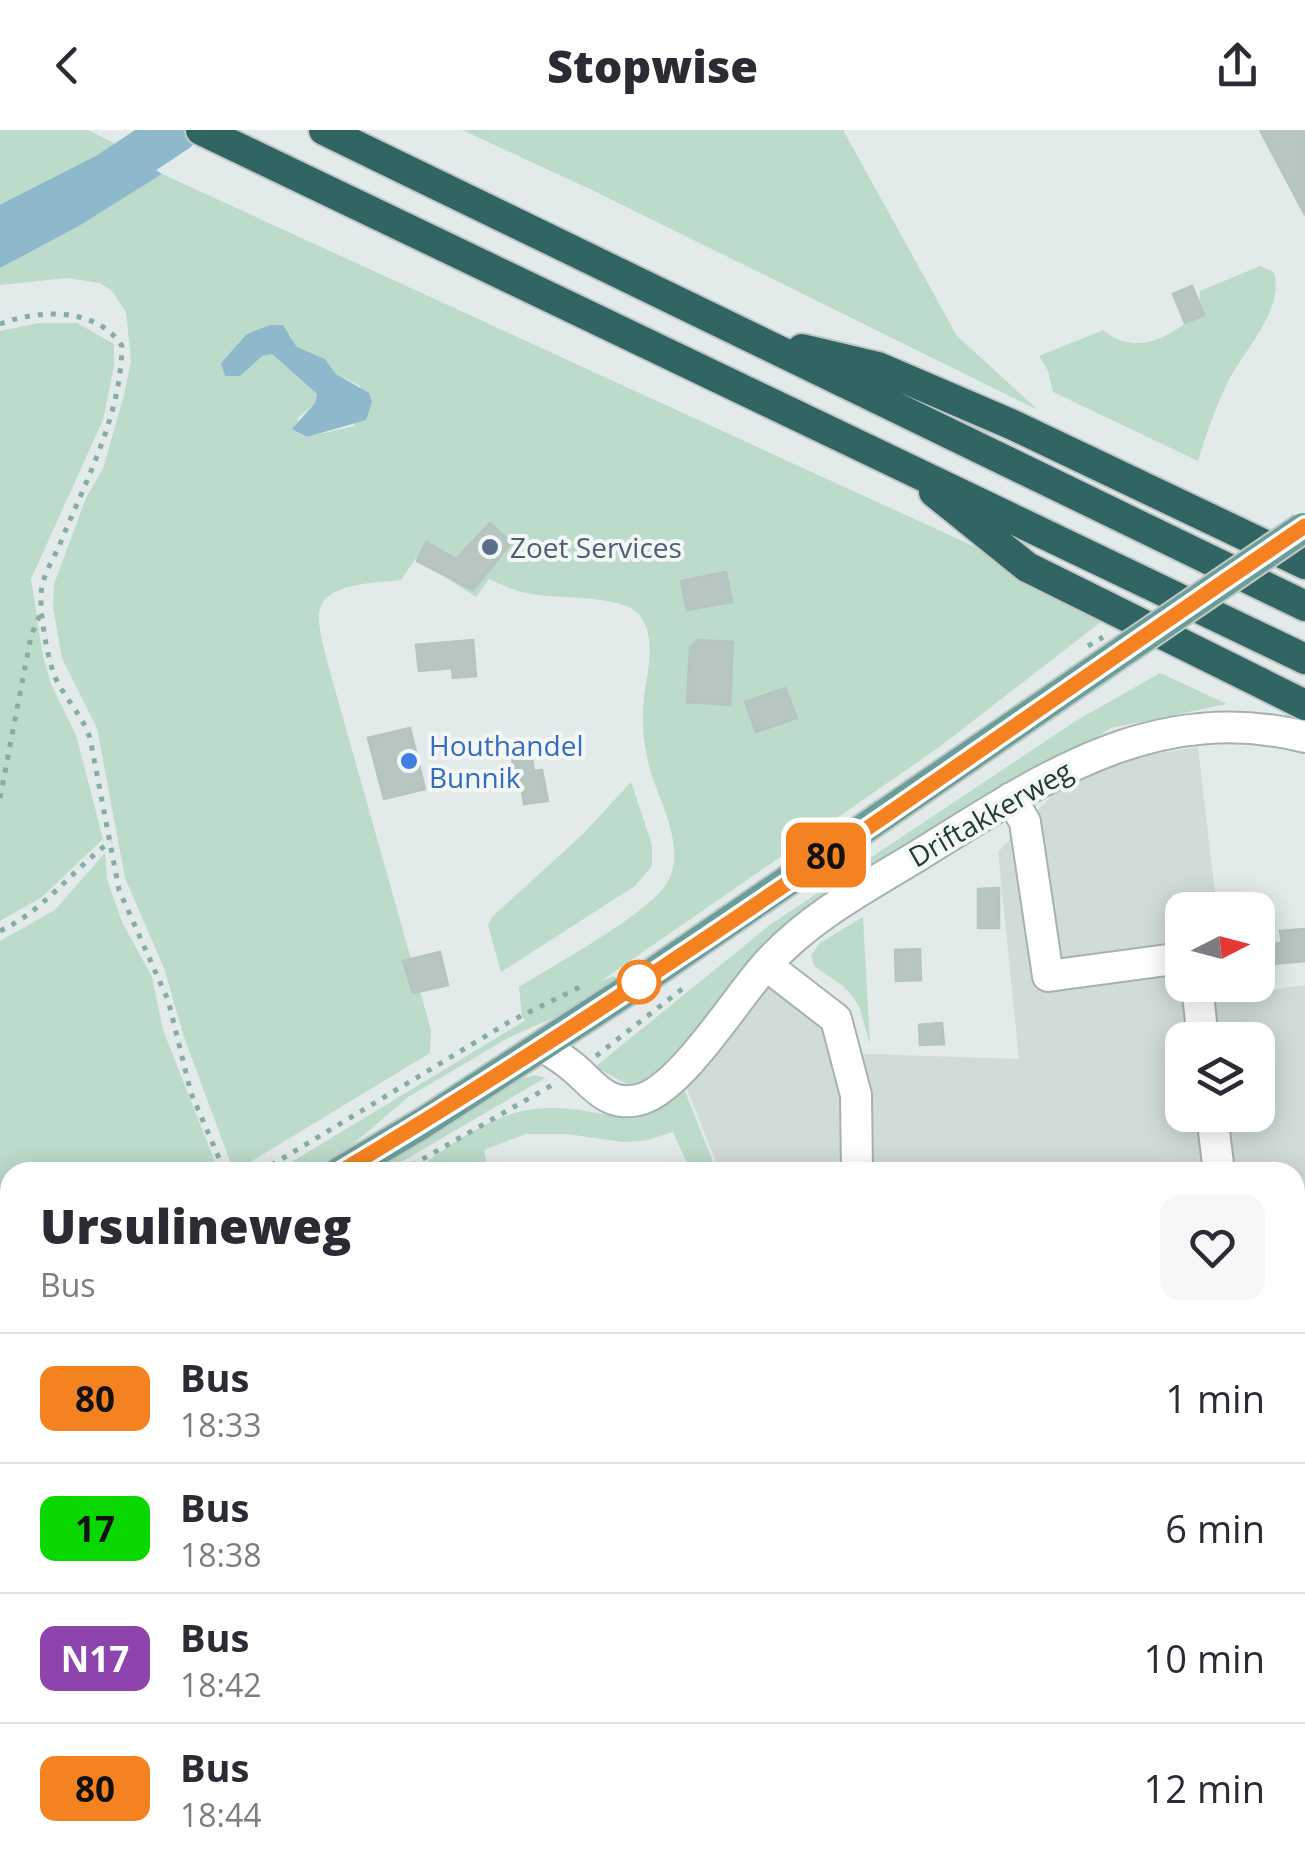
<!DOCTYPE html>
<style>
body{margin:0;font-family:"Open Sans",sans-serif;background:#f7f7f7;color:#2b2b33;height:100vh;display:flex;flex-direction:column;font-size:38px;white-space:nowrap}
*{box-sizing:border-box;margin:0}
p{font-size:32px;color:#7c7c81}
.icon{flex:none;width:55px;height:55px;fill:none;stroke:currentColor;stroke-width:2;stroke-linecap:round;stroke-linejoin:round}
.map{position:relative;flex:1;overflow:hidden}
.sheet{position:absolute;left:0px;top:1032px;width:1305px;height:712px;display:flex;flex-direction:column;background:#fff;border-radius:30px 30px 0 0;box-shadow:0 5px 25px #0003}
.sheet>*{flex:none}
.badge{padding:0 20px;border-radius:15px;font-size:35px;line-height:65px}
.needle{width:65px;rotate:84deg}
.buttons{position:absolute;left:1165px;top:762px;display:grid;gap:20px}
.buttons a{display:grid;place-items:center;width:110px;height:110px;border-radius:20px;background:#fff;box-shadow:0 5px 25px #0003;font-size:50px}
.map>.badge{position:absolute;translate:-50% -50%;box-shadow:0 0 0 5px #fff}
.round{display:grid;place-items:center;flex:none;width:105px;height:105px;border-radius:20px;background:#f7f7f7}
.summary{display:flex;align-items:center;justify-content:space-between;height:170px;padding:0 40px}
h1{font-size:48px;font-weight:800;line-height:75px}
ul{padding:0;list-style:none}
li{display:flex;align-items:center;gap:30px;height:130px;padding:0 40px;border-top:2px solid #e1e1e2}
li div{flex:1}
li b{display:block;font-size:38px}
li em{font-style:normal}
li .badge{min-width:110px;font-weight:700;text-align:center}
header{display:flex;justify-content:space-between;align-items:center;height:130px;padding:0 40px;background:#fff;font-size:45px;font-weight:800}
.map>svg:first-child{display:block}
.built{fill:#d1dbd8;fill-rule:evenodd}
.green{fill:#bddbca;fill-rule:evenodd}
.water{fill:#8eb9cc}
.lines{fill:none;stroke-linecap:round;stroke-linejoin:round}
.river{stroke:#8eb9cc;stroke-width:45}
.building{fill:#b8c6c2;stroke:#b5c4c0;stroke-width:2.5}
.minor-casing{stroke:#a5b3b0;stroke-width:34}
.major-casing{stroke:#c1c8c7;stroke-width:34}
.highway-casing{stroke:#c1c8c7;stroke-width:34}
.path{stroke:#85ada6;stroke-width:5;stroke-dasharray:5 8;stroke-linecap:butt}
.minor{stroke:#fff;stroke-width:30}
.major{stroke:#6a9e98;stroke-width:30}
.highway{stroke:#316563;stroke-width:30}
.major-bridge-casing{stroke:#c1c8c7;stroke-width:34;stroke-linecap:butt}
.path-bridge{stroke:#85ada6;stroke-width:5;stroke-dasharray:5 8;stroke-linecap:butt}
.major-bridge{stroke:#6a9e98;stroke-width:30}
.line-casing{stroke:#fff;stroke-width:22}
.line{stroke:#f58220;stroke-width:15}
.service-dot{fill:#5c6f8a;stroke:#f3f8f6;stroke-width:4}
.shop-dot{fill:#3f7fe0;stroke:#f3f8f6;stroke-width:4}
.stop-dot{fill:#fff;stroke:#f58220;stroke-width:5}
.labels{text-anchor:middle;dominant-baseline:central;stroke-width:8;stroke-linejoin:round;paint-order:stroke}
.service-label{font-size:28px;fill:#4e5e75;stroke:#f3f8f6;text-anchor:start}
.shop-label{font-size:28px;fill:#366cbe;stroke:#f3f8f6;text-anchor:start}
.street-label{font-size:28px;fill:#233b38;stroke:#f3f8f6}
</style>
<header><svg class="icon" aria-label="back" viewBox="0 0 24 24"><path d="M15 5l-7 7 7 7"/></svg>Stopwise<svg class="icon" aria-label="share" viewBox="0 0 24 24"><path d="M12 15V3M7 8l5-5 5 5M5 13v7h14v-7"/></svg></header>
<div class="map">
<svg width="1305" height="1743" viewBox="0 0 1305 1743">
<rect width="100%" height="100%" fill="#e2ebe9"/>
<path class="built" d="M1198,617L1217,780H1182V855H1226L1228,866L1305,855V1743H890V1735H1295V1042H720L685,954L768,855L807,873L840,923L1019,929L998,722L1059,658L1117,630ZM1182,910H1258V985H1182Z"/>
<path class="green" d="M0,0H88L118,15L73,46L0,79Z
M462,0H843L957,206L1038,280L594,61Z
M162,44L1115,481L938,618L601,851L614,846L617,852L564,883L508,908L408,967L344,1022L312,1042H275L526,890L522,887L519,857C554,835 647,785 667,753C688,718 658,670 649,636C642,609 641,580 646,553C650,532 655,496 635,481C614,465 559,469 531,464C516,462 503,455 489,449L476,467L416,428L401,450C379,453 331,452 321,476C315,491 324,515 327,531L431,900L430,923L234,1042L184,907L164,838L125,748L97,598L62,528L53,477L54,454L86,368L103,339L124,265L131,231L126,182L112,161L100,153L67,148L0,155V138L79,96ZM290,204L297,217L325,229L336,244L360,256L354,296L307,307L300,304L298,288L315,273L317,264L272,224L221,233L231,223Z
M1260,136L1274,142C1285,182 1241,222 1226,256C1214,280 1206,306 1198,331L1053,262L1048,241L1039,226L1103,200C1136,228 1173,206 1199,182L1200,161Z
M39,193H77L114,214V236L103,290L31,449L43,526L51,554L76,605L103,709L42,767L0,791V201Z
M1160,543L1227,574L1111,598L1043,643L865,750L668,942L634,958L595,937L771,794L1074,592Z
M631,652L652,715V736L635,756L501,842L488,795L492,787L583,704Z
M105,723L107,749L122,792L152,847L163,900L219,1042H10V1092L0,1063V811L55,780Z
M863,787L870,914L859,876L853,867L843,856L814,836L811,825L820,813Z
M535,945L545,948L384,1042H369L515,950Z
M683,956L717,1042H691L673,1002L644,1011L622,1012L567,1004H526L484,1020L488,1042H412C450,1016 489,984 536,979C602,972 623,1010 683,956Z
M0,1597L10,1614V1735H31L30,1743H0Z
M302,1735H545L553,1743H300Z"/>
<path class="water" d="M118,15L162,44L79,96L0,138V79L73,46Z
M270,195H283L297,217L325,229L336,244L369,263L372,272L366,290L307,307L292,299L315,273L317,264L272,224L262,226L240,246H225L221,233L247,204Z
M0,1063L10,1092V1171L0,1176Z
M10,1290V1614L0,1597V1296Z
M31,1735H302L300,1743H30Z"/>
<g class="lines">
<path class="river" d="M0,100L108,45L176,0"/>
</g>
<path class="building" d="M1260,0H1305V85Z
M1192,156L1204,185L1185,193L1173,164Z
M490,393L511,413L473,460L417,431L426,412L456,429Z
M726,442L732,472L687,480L681,451Z
M473,510L476,546L453,548L452,538L419,541L416,515Z
M698,510L733,512L730,575L687,572L690,518Z
M785,558L797,588L756,602L745,572Z
M410,598L425,659L384,669L368,608Z
M530,615L534,641L542,640L548,671L524,674L520,644L514,645L511,617Z
M999,758V798H978V759Z
M1305,799V831L1273,834L1271,814L1282,813L1280,801Z
M920,819L921,850L896,851L895,820Z
M440,822L448,855L413,863L403,831Z
M942,893L944,914L920,915L919,895Z"/>
<g class="lines">
<g class="minor-casing">
<path id="minor" d="M1011,668L1025,692L1048,846L1182,828
M766,835L836,889L856,965L857,1042
M1197,855L1203,910
M543,916C553,923 565,930 574,938C594,955 607,977 638,970C679,962 736,868 766,835C809,787 865,758 919,725C1040,650 1154,569 1305,607
M1212,985L1219,1042
M1295,1092L1305,1091
M1295,1602L1305,1743
M880,1735L881,1743"/>
</g>
<g class="major-casing">
<path id="major" d="M340,1042L423,993L637,854L1126,519
M0,1237L10,1232"/>
</g>
<g class="highway-casing">
<path id="highway" d="M201,0L1305,529
M324,0L1305,476
M802,219L878,237L1013,295L1305,434
M934,362L1027,437L1305,575"/>
</g>
<path class="path" d="M0,194C39,179 97,177 122,216C121,286 86,350 60,414C53,430 42,446 41,464C40,486 48,537 59,555C70,574 82,586 90,608L119,760L168,870L191,963L225,1042
M0,668L31,506L42,480
M0,801C45,780 72,740 111,711
M596,926L686,856
M260,1042L509,892L580,857
M400,1042L554,954"/>
<use href="#minor" class="minor"/>
<use href="#major" class="major"/>
<use href="#highway" class="highway"/>
<g class="major-bridge-casing">
<path id="major-bridge" d="M1126,519L1303,398"/>
</g>
<path class="path-bridge" d="M1088,516L1103,507"/>
<use href="#major-bridge" class="major-bridge"/>
</g>
<g class="lines">
<g class="line-casing">
<path id="line" d="M340,1042C672,844 985,613 1305,396"/>
</g>
<use href="#line" class="line"/>
</g>
<circle class="service-dot" cx="490" cy="417" r="10"/>
<circle class="shop-dot" cx="409" cy="631" r="10"/>
<circle class="stop-dot" cx="639" cy="852" r="20"/>
<g class="labels">
<g class="service-label">
<text x="510" y="417">Zoet Services</text>
</g>
<g class="shop-label">
<text x="429" y="615">Houthandel<tspan x="429" dy="32">Bunnik</tspan></text>
</g>
<g class="street-label">
<text transform="translate(990 683) rotate(-30)">Driftakkerweg</text>
</g>
</g>
</svg>
<div class="buttons">
<a><svg class="needle" viewBox="-14 -14 28 28"><path d="M0-13l5 13h-10z" fill="#e53935"/><path d="M0 13l5-13h-10z" fill="#7c7c81"/></svg></a>
<a><svg class="icon" aria-label="layers" viewBox="0 0 24 24"><path d="M12 4l9 5-9 5-9-5zM3 14l9 5 9-5"/></svg></a>
</div>
<b class="badge" style="left:826px;top:725px;background:#f58220;color:#111">80</b>
<section class="sheet">
<div class="summary"><div><h1>Ursulineweg</h1><p>Bus</p></div><a class="round"><svg class="icon" aria-label="heart" viewBox="0 0 24 24"><path d="M12 20l-8-8c-3-5 5-10 8-4 3-6 11-1 8 4z"/></svg></a></div>
<ul>
<li><span class="badge" style="background:#f58220;color:#111">80</span><div><b>Bus</b><p>18:33</p></div><em>1 min</em></li>
<li><span class="badge" style="background:#09d700;color:#111">17</span><div><b>Bus</b><p>18:38</p></div><em>6 min</em></li>
<li><span class="badge" style="background:#8e44ad;color:#fff">N17</span><div><b>Bus</b><p>18:42</p></div><em>10 min</em></li>
<li><span class="badge" style="background:#f58220;color:#111">80</span><div><b>Bus</b><p>18:44</p></div><em>12 min</em></li>
</ul>
</section>
</div>
